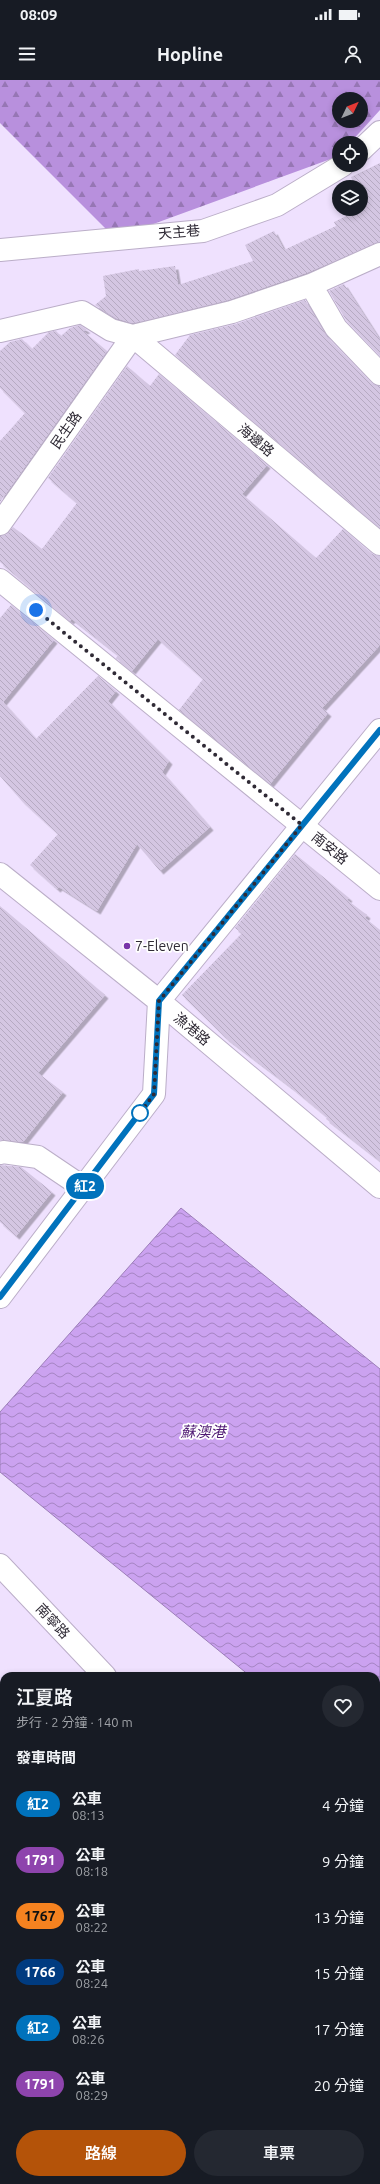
<!DOCTYPE html>
<html lang="zh-TW">
<meta charset="utf-8">
<style>
body{margin:0;font-family:Ubuntu,"Noto Sans TC",sans-serif;background:#242831;color:#f1f3f6;height:100vh;display:flex;flex-direction:column;font-size:15px;white-space:nowrap}
*{box-sizing:border-box;margin:0}
p{font-size:13px;color:#9ea1a6}
.icon{flex:none;width:22px;height:22px;fill:none;stroke:currentColor;stroke-width:2;stroke-linecap:round;stroke-linejoin:round}
.map{position:relative;flex:1;overflow:hidden}
.drawer{position:absolute;left:0px;top:1592px;width:380px;height:512px;display:flex;flex-direction:column;background:#171b24;border-radius:12px 12px 0 0;box-shadow:0 2px 6px #0003}
.drawer>*{flex:none}
.badge{padding:0 8px;border-radius:13px;font-size:14px;line-height:26px}
.needle{width:26px;rotate:47deg}
.fabs{position:absolute;left:332px;top:12px;display:grid;gap:8px}
.fabs a{display:grid;place-items:center;width:36px;height:36px;border-radius:50%;background:#171b24;box-shadow:0 2px 6px #0003;font-size:20px}
.you{position:absolute;width:20px;height:20px;margin:-10px;border:3px solid #fff;border-radius:50%;background:#1a73e8;box-shadow:0 0 0 6px #1a73e833}
.map>.badge{position:absolute;translate:-50% -50%;box-shadow:0 0 0 2px #fff}
h2{padding:0 16px;font-size:15px;line-height:36px}
.round{display:grid;place-items:center;flex:none;width:42px;height:42px;border-radius:21px;background:#242831}
.summary{display:flex;align-items:center;justify-content:space-between;height:68px;padding:0 16px}
h1{font-size:19px;font-weight:600;line-height:30px}
.primary-button{display:flex;gap:8px;margin-top:auto;padding:8px 16px}
.primary-button a{flex:1;height:46px;border-radius:24px;background:#b45309;color:#fff;font-size:16px;font-weight:600;line-height:46px;text-align:center}
.primary-button a+a{background:#242831;color:#f1f3f6}
ul{padding:0;list-style:none}
li{display:flex;align-items:center;gap:12px;height:56px;padding:0 16px}
li div{flex:1}
li b{display:block;font-size:15px}
li em{font-style:normal}
li .badge{min-width:44px;font-weight:700;text-align:center}
.status{display:flex;justify-content:space-between;align-items:center;height:28px;padding:0 20px;background:#171b24;direction:ltr}
.status svg{height:11px;fill:currentColor}
header{display:flex;justify-content:space-between;align-items:center;height:52px;padding:0 16px;background:#171b24;font-size:18px;font-weight:600}
.map>svg:first-child{display:block}
.forest{fill:url(#forest-firs);fill-rule:evenodd}
.water{fill:url(#water-waves);stroke:#9c7eb8}
.building{fill:url(#building-back-hatch);filter:url(#shadow)}
.lines{fill:none;stroke-linecap:round;stroke-linejoin:round}
.minor-casing{stroke:#bbaec8;stroke-width:24}
.minor{stroke:#fff;stroke-width:22}
.line-casing{stroke:#fff;stroke-width:9}
.line{stroke:#0072bc;stroke-width:6}
.walk{stroke:#2f2a35;stroke-width:4;stroke-dasharray:0 7.2}
.poi-dot{fill:#7834a8;stroke:#fff;stroke-width:1.5}
.stop-dot{fill:#fff;stroke:#0072bc;stroke-width:2}
.labels{text-anchor:middle;dominant-baseline:central;stroke-width:3.5;stroke-linejoin:round;paint-order:stroke}
.street-label{font-size:14px;fill:#2f2a35;stroke:#fff}
.poi-label{font-size:14px;fill:#2f2a35;stroke:#fff;text-anchor:start}
.water-label{font-size:15px;font-style:italic;fill:#501a74;stroke:#fff}
</style>
<div class="status"><b>08:09</b><svg viewBox="0 0 49 12"><path d="M0 12V9h3v3zM5 12V6h3v6zM10 12V3h3v9zM15 12V0h3v12zM26 1h20v11H26zM47 4h2v5h-2z"/></svg></div>
<header><svg class="icon" aria-label="menu" viewBox="0 0 24 24"><path d="M4 6h16M4 12h16M4 18h16"/></svg>Hopline<svg class="icon" aria-label="person" viewBox="0 0 24 24"><circle cx="12" cy="8" r="4"/><path d="M4 21q1-7 8-7t8 7"/></svg></header>
<div class="map">
<svg width="380" height="2104" viewBox="0 0 380 2104">
<defs>
<pattern id="forest-firs" width="22" height="20" patternUnits="userSpaceOnUse"><rect width="22" height="20" fill="#b890dd"/><path d="M5 1l3.5 6h-7zM16 11l3.5 6h-7z" fill="#9676b4"/></pattern>
<pattern id="water-waves" width="16" height="10" patternUnits="userSpaceOnUse"><rect width="16" height="10" fill="#cba2f0"/><path d="M0 5q4-4 8 0t8 0" fill="none" stroke="#a584c3"/></pattern>
<pattern id="building-back-hatch" width="6" height="6" patternUnits="userSpaceOnUse"><rect width="6" height="6" fill="#d4c6e2"/><path d="M-1 5l2 2M0 0l6 6M5-1l2 2" fill="none" stroke="#b6aac2"/></pattern>
<filter id="shadow"><feDropShadow dx="3.5" dy="3.5" stdDeviation="0" flood-color="#0004"/></filter>
</defs>
<rect width="100%" height="100%" fill="#efe1fe"/>
<path class="forest" d="M0,0H380V30L350,63H339V76L115,158L0,43ZM339,19H361V41H339Z"/>
<path class="water" d="M181,1128L380,1289V1702L376,1699V1596H250L0,1392V1332Z"/>
<path class="building" d="M380,83V162L306,193L228,220L143,241L132,243L116,238L95,225L106,216L103,196L139,189V191L175,186L178,205L253,181L245,165L274,151L284,170L336,146L334,142L365,127L361,119V107H355L351,97Z
M344,204L380,260V276L346,240L329,211Z
M305,220L327,257L371,303L380,306V448L175,275L190,255L236,244Z
M80,245L87,250L83,251L107,271L0,422V361L25,333L0,308V271L10,262L22,259L32,269L49,252L56,251L61,256L70,248Z
M127,286L150,306L159,294L267,385L242,414L316,478L343,449L372,474L380,476V565L322,628L328,633L270,704L179,630L203,599L158,559L132,591L116,578L118,575L72,539L70,541L0,482V456L6,455L13,447L42,469L77,423L48,398Z
M11,525L54,560L3,622L36,659L98,596L116,611L108,621L169,681L162,692L210,747L160,791L137,764L97,831L59,807L57,809L30,785L58,754L22,721L0,696V538Z
M295,774L349,818L347,820L367,835L365,838L380,850V1081L326,1039L327,1037L292,1008L226,958L182,915L242,853L235,848Z
M0,826L105,915L38,993L63,1012L23,1062L0,1060Z
M0,1085L21,1087L52,1112L16,1156L0,1142Z"/>
<g class="lines">
<g class="minor-casing">
<path id="minor" d="M361,70L380,52
M0,170L203,151L277,125L343,85
M311,205L336,248L380,294
M0,251L82,232L111,250L133,256L232,232L311,205L380,174
M133,256L380,464
M0,444L133,256
M0,500L380,809
M0,794L159,921L380,1107
M0,1073L3,1072L38,1077L84,1108
M0,1217L154,1014L159,921L380,650
M0,1485L105,1596
M376,1829L380,1832
M0,2013L4,2008
M376,2067L380,2063
M0,2100L4,2095
M344,2104L348,2100"/>
</g>
<use href="#minor" class="minor"/>
</g>
<g class="lines">
<g class="line-casing">
<path id="line" d="M0,1217L154,1014L159,921L380,650"/>
</g>
<use href="#line" class="line"/>
<path class="walk" d="M36,530L302,745L159,921L154,1014L136,1038L140,1033"/>
</g>
<circle class="poi-dot" cx="127" cy="866" r="4"/>
<circle class="stop-dot" cx="140" cy="1033" r="8"/>
<g class="labels">
<g class="street-label">
<text transform="translate(179 152) rotate(-5)">天主巷</text>
<text transform="translate(66 350) rotate(-55)">民生路</text>
<text transform="translate(256 360) rotate(40)">海邊路</text>
<text transform="translate(330 768) rotate(39)">南安路</text>
<text transform="translate(192 949) rotate(40)">漁港路</text>
<text transform="translate(53 1541) rotate(47)">南寧路</text>
</g>
<g class="poi-label">
<text x="135" y="866">7-Eleven</text>
</g>
<g class="water-label">
<text x="203" y="1351">蘇澳港</text>
</g>
</g>
</svg>
<div class="fabs">
<a><svg class="needle" viewBox="-14 -14 28 28"><path d="M0-13l5 13h-10z" fill="#e53935"/><path d="M0 13l5-13h-10z" fill="#9ea1a6"/></svg></a>
<a><svg class="icon" aria-label="locate" viewBox="0 0 24 24"><circle cx="12" cy="12" r="6"/><path d="M12 2v4M12 18v4M2 12h4M18 12h4"/></svg></a>
<a><svg class="icon" aria-label="layers" viewBox="0 0 24 24"><path d="M12 4l9 5-9 5-9-5zM3 14l9 5 9-5"/></svg></a>
</div>
<div class="you" style="left:36px;top:530px"></div>
<b class="badge" style="left:85px;top:1106px;background:#0072bc;color:#fff">紅2</b>
<section class="drawer">
<div class="summary"><div><h1>江夏路</h1><p>步行 · 2 分鐘 · 140 m</p></div><a class="round"><svg class="icon" aria-label="heart" viewBox="0 0 24 24"><path d="M12 20l-8-8c-3-5 5-10 8-4 3-6 11-1 8 4z"/></svg></a></div>
<h2>發車時間</h2>
<ul>
<li><span class="badge" style="background:#0072bc;color:#fff">紅2</span><div><b>公車</b><p>08:13</p></div><em>4 分鐘</em></li>
<li><span class="badge" style="background:#8e44ad;color:#fff">1791</span><div><b>公車</b><p>08:18</p></div><em>9 分鐘</em></li>
<li><span class="badge" style="background:#f58220;color:#111">1767</span><div><b>公車</b><p>08:22</p></div><em>13 分鐘</em></li>
<li><span class="badge" style="background:#003b80;color:#fff">1766</span><div><b>公車</b><p>08:24</p></div><em>15 分鐘</em></li>
<li><span class="badge" style="background:#0072bc;color:#fff">紅2</span><div><b>公車</b><p>08:26</p></div><em>17 分鐘</em></li>
<li><span class="badge" style="background:#8e44ad;color:#fff">1791</span><div><b>公車</b><p>08:29</p></div><em>20 分鐘</em></li>
</ul>
<div class="primary-button"><a>路線</a><a>車票</a></div>
</section>
</div>
